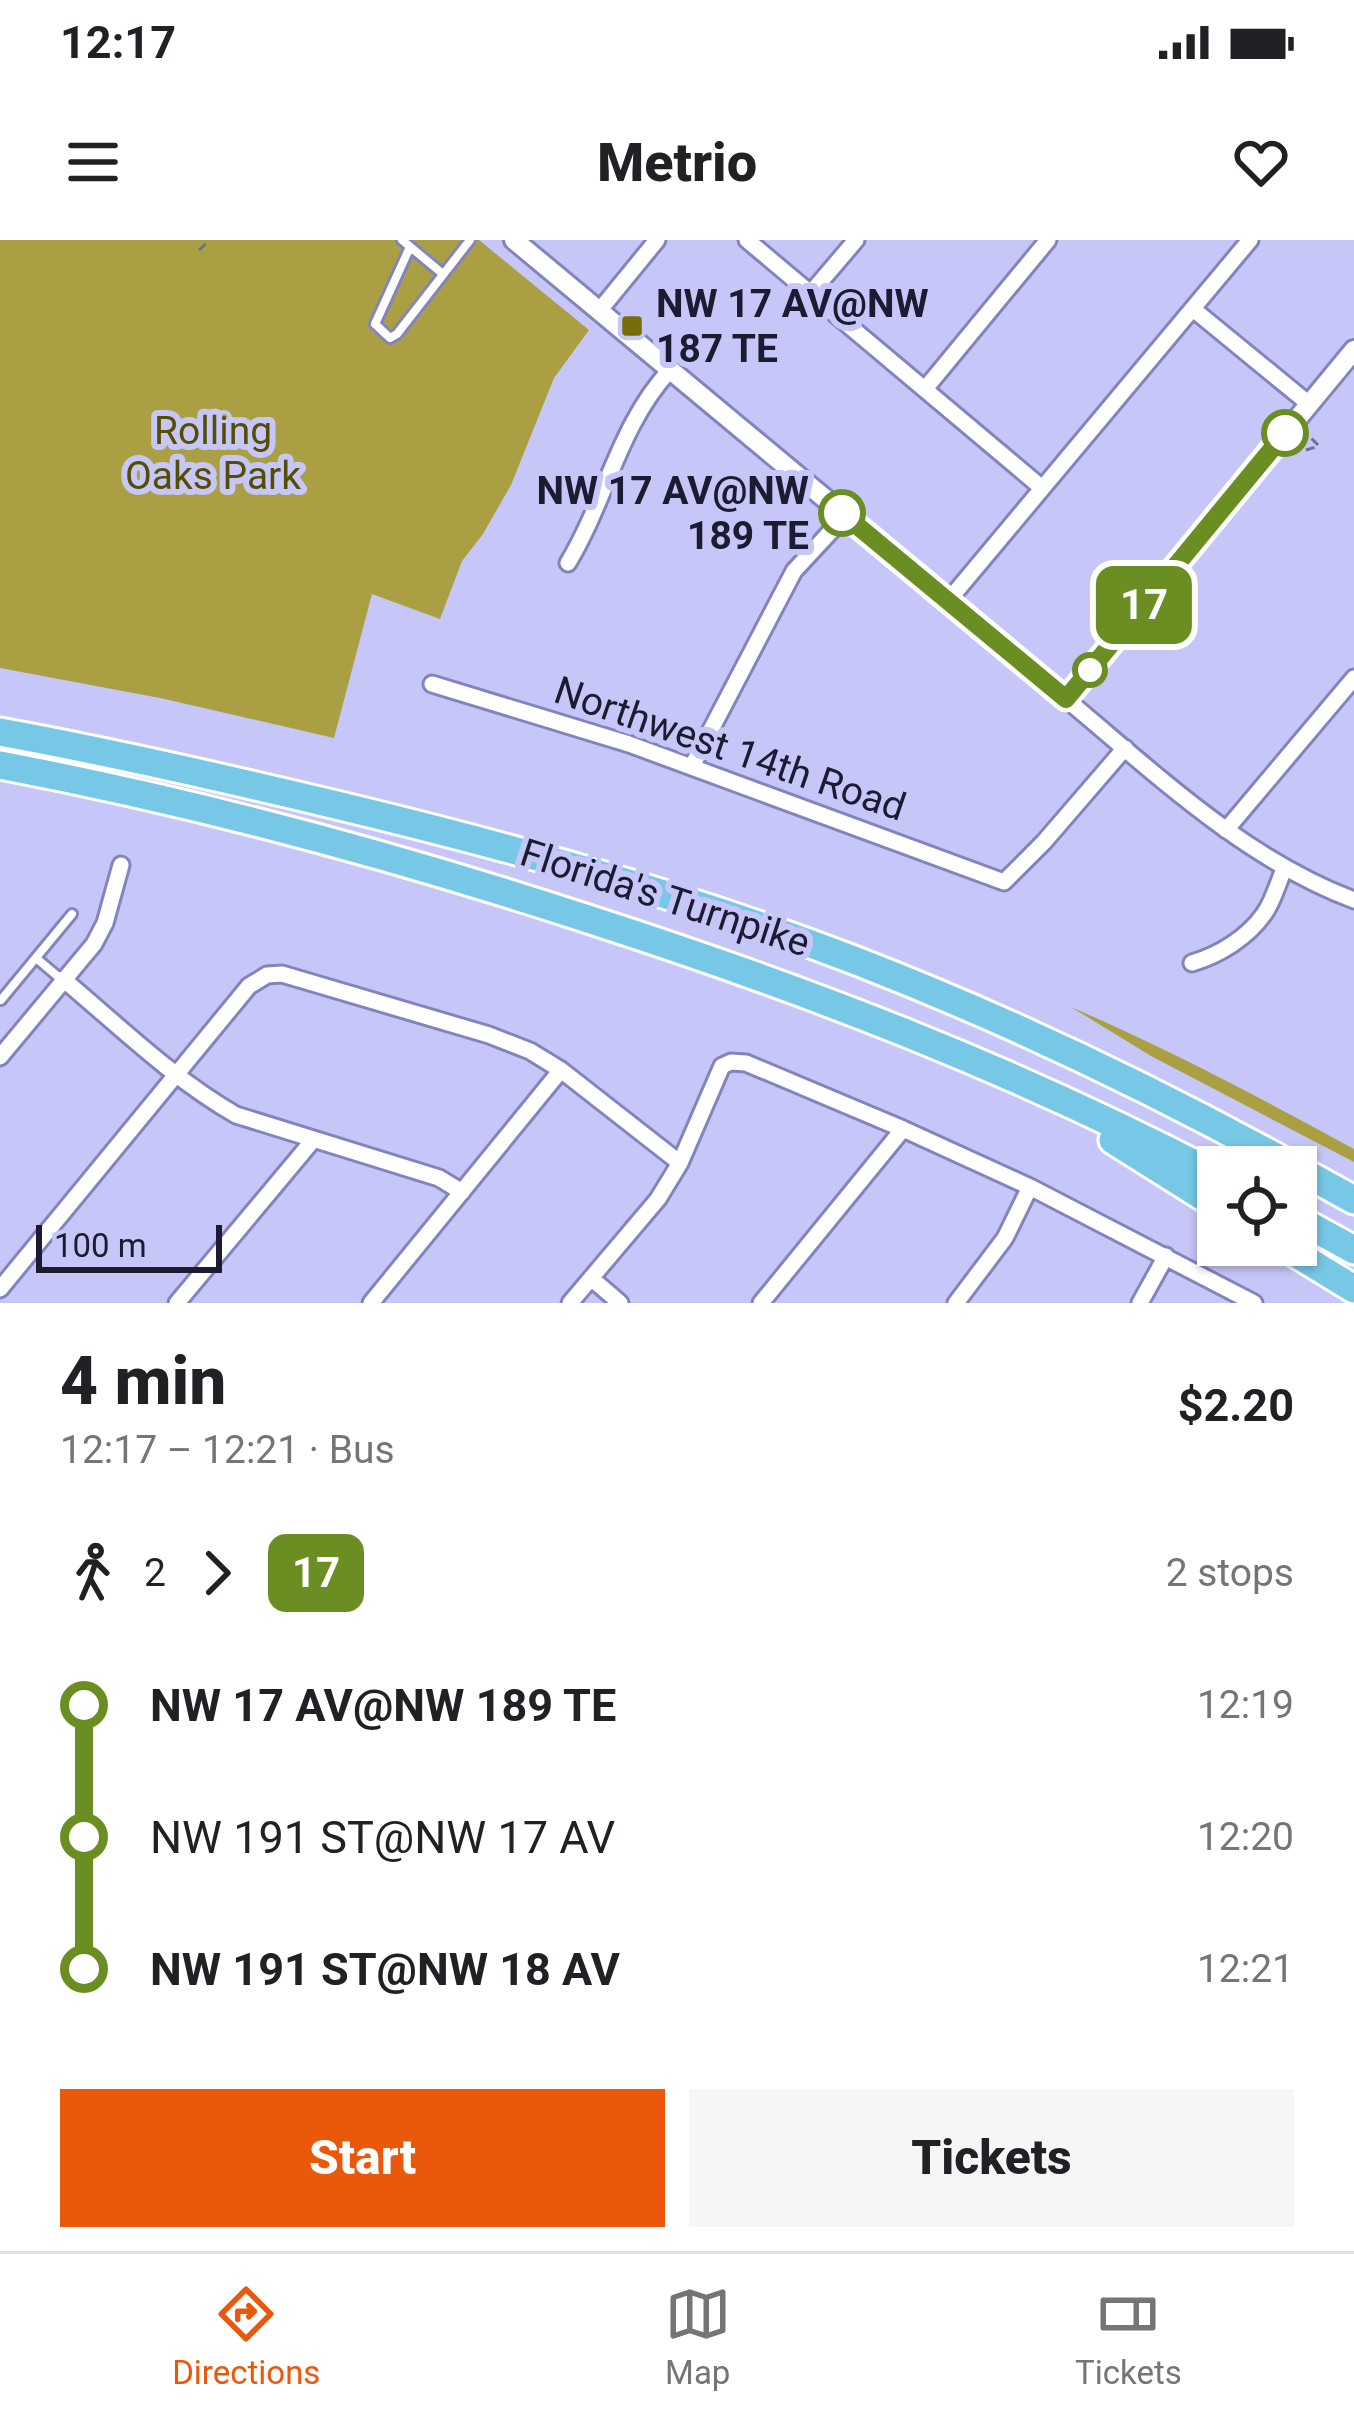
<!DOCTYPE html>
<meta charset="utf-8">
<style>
body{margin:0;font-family:Roboto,sans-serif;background:#f6f6f6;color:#202124;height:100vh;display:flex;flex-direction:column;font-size:45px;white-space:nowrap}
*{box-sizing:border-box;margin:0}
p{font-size:39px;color:#757577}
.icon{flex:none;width:66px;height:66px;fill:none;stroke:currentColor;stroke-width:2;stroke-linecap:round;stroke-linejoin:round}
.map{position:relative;height:1063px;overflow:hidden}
.drawer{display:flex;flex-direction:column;background:#fff;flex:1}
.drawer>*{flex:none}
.badge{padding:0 24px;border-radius:18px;font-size:42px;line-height:78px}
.buttons{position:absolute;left:1197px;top:906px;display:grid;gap:24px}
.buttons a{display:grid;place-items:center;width:120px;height:120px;border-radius:0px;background:#fff;box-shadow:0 3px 9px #0004;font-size:60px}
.scale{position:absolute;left:36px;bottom:30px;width:186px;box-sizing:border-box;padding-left:12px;border:6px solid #1c1b31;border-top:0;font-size:33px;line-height:42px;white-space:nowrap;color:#1c1b31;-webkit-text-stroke:9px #c6c7f8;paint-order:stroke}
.map>.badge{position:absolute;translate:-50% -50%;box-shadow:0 0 0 6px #fff}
.legs{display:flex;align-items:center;gap:18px;height:132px;padding:0 60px;font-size:39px}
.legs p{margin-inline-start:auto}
.overview{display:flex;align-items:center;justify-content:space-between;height:204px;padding:0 60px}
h1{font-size:66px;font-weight:800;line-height:90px}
.cta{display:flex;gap:24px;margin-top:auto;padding:24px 60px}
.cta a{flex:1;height:138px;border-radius:0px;background:#ea580c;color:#fff;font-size:48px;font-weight:800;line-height:138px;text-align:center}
.cta a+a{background:#f6f6f6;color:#202124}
ul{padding:0 60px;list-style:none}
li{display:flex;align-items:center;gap:42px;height:132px;font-size:45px}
li i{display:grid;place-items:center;width:18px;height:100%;margin:0 15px;background:currentColor}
li i::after{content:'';width:30px;height:30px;margin:-15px;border:9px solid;border-radius:50%;background:#fff}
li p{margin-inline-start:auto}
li:first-child i{background:linear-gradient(#0000 50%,currentColor 0)}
li:last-child i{background:linear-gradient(currentColor 50%,#0000 0)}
.status{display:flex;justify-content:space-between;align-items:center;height:84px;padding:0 60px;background:#fff;direction:ltr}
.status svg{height:33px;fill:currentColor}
header{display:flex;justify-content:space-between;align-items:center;height:156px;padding:0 60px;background:#fff;font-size:54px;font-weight:800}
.menu{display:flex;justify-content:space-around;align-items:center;height:168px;border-top:3px solid #e0e0e0;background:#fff;font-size:33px;color:#757577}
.menu a{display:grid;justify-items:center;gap:6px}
.menu .on{color:#ea580c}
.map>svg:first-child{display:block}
.green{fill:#aaa043}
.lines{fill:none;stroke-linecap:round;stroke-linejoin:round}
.service-casing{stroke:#8484bd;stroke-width:14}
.minor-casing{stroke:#8484bd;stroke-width:21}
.tertiary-casing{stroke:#8484bd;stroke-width:24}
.motorway-casing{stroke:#fff;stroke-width:33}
.path{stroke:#707093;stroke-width:3;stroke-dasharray:9 6;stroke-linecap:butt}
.service{stroke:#fff;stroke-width:8}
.minor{stroke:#fff;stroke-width:15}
.tertiary{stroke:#fff;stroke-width:18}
.motorway{stroke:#76c8e6;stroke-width:27}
.line-1-casing{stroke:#fff;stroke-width:27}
.line-1{stroke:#6b8e23;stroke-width:18}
.poi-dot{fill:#776e0b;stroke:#c6c7f8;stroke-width:4.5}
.stop-1-dot{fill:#fff;stroke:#6b8e23;stroke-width:6}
.labels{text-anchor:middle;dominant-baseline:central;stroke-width:12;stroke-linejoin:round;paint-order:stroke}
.poi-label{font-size:39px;font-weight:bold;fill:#1c1b31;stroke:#c6c7f8;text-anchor:start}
.park-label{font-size:39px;fill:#554e00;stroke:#c6c7f8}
.stop-label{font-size:39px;font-weight:bold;fill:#1c1b31;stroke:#c6c7f8;text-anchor:end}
.street-label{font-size:39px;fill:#1c1b31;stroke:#c6c7f8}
</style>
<div class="status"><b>12:17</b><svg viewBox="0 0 49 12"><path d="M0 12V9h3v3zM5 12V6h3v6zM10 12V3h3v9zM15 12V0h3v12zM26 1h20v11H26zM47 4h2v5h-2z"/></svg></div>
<header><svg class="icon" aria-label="menu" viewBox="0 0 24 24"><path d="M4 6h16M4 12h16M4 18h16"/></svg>Metrio<svg class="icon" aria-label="heart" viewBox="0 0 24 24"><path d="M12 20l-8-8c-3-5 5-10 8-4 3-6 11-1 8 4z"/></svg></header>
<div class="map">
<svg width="1354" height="1063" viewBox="0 0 1354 1063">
<rect width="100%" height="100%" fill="#c6c7f8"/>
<path class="green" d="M0,0H479L589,90L554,138L511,245L483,294L462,321L440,379L372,354L334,498L160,458L0,428Z
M1071,767C1168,809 1261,858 1354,909V922L1151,816Z"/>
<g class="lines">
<g class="service-casing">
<path id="service" d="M402,0L443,34
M410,7L375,84L390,98L397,94L470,0
M36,718L62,740
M1,760L72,674"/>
</g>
<g class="minor-casing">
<path id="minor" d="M747,0L1042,248
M810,54L856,0
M1193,69L1309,164
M599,71L657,0
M925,149L1048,0
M568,323C606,260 619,185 670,130
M948,361L1250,0
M432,444L629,504L1004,642L1044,602L1125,508
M1066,459C1156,534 1243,618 1354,660
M692,526L794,331L845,276
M1226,590L1354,438
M1192,723C1219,715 1247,698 1264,674C1273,662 1278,643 1284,629
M63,739C119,786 173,839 236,875L439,938L462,952
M0,817L94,704L105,683L121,625
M591,1038L620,1063
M0,1049L249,746L267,735L282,734L489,795L530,811L561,830L680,923
M177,1063L314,899
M371,1063L561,830
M570,1063L658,959L680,923L722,826L731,822L746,823L903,889L1030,947L1254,1063
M761,1063L903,889
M956,1063L1005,998L1030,947
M1140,1063L1166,1016"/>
</g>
<g class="tertiary-casing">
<path id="tertiary" d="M514,0L1066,459L1354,110"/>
</g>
<g class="motorway-casing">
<path id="motorway" d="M0,492C110,512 219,537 328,563C508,606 686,655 859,722C1008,780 1154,850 1294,927
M0,525C200,563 395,616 588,679C808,750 1013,829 1218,936
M1113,900L1218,966
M1296,928L1354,960
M1296,978L1354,1010
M1282,1005L1354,1049"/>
</g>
<path class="path" d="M199,10L210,0
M1306,210L1319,206L1308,195"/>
<use href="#service" class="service"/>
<use href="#minor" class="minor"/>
<use href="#tertiary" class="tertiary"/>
<use href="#motorway" class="motorway"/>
</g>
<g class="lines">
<g class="line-1-casing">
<path id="line-1" d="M842,273L1066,459L1285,193"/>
</g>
<use href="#line-1" class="line-1"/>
</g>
<rect class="poi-dot" x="620" y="74" width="24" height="24" rx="6"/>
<g class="stop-1-dot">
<circle cx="1285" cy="193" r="21"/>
<circle cx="842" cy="273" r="21"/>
<circle cx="1090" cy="430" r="15"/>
</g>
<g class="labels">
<g class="poi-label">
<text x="656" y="64">NW 17 AV@NW<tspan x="656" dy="45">187 TE</tspan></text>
</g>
<g class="park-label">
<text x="213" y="191">Rolling<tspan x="213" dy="45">Oaks Park</tspan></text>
</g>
<g class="stop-label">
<text x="809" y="251">NW 17 AV@NW<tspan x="809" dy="45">189 TE</tspan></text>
</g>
<g class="street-label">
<text transform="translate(730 509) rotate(19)">Northwest 14th Road</text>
<text transform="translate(665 658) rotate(18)">Florida's Turnpike</text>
</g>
</g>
</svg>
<div class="buttons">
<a><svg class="icon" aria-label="locate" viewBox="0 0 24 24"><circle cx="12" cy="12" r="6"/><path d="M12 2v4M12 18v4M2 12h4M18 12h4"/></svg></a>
</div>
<div class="scale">100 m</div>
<b class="badge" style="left:1144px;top:365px;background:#6b8e23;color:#fff">17</b>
</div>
<section class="drawer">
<div class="overview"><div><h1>4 min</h1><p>12:17 – 12:21 · Bus</p></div><b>$2.20</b></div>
<div class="legs"><svg class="icon" aria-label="walk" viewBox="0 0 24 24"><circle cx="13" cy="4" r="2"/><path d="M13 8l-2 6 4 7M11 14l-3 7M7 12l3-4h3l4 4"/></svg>2<svg class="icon" aria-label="forward" viewBox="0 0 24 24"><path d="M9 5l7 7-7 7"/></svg><b class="badge" style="background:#6b8e23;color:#fff">17</b><p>2 stops</p></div>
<ul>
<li><i style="color:#6b8e23"></i><b>NW 17 AV@NW 189 TE</b><p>12:19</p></li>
<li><i style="color:#6b8e23"></i><span>NW 191 ST@NW 17 AV</span><p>12:20</p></li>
<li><i style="color:#6b8e23"></i><b>NW 191 ST@NW 18 AV</b><p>12:21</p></li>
</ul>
<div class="cta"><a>Start</a><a>Tickets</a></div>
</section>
<nav class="menu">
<a class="on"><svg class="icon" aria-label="directions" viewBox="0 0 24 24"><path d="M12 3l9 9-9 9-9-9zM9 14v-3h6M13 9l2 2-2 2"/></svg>Directions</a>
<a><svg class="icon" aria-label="map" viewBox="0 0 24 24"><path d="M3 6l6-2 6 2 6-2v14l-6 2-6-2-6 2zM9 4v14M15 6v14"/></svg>Map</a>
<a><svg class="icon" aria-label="tickets" viewBox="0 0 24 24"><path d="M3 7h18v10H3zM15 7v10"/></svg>Tickets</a>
</nav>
